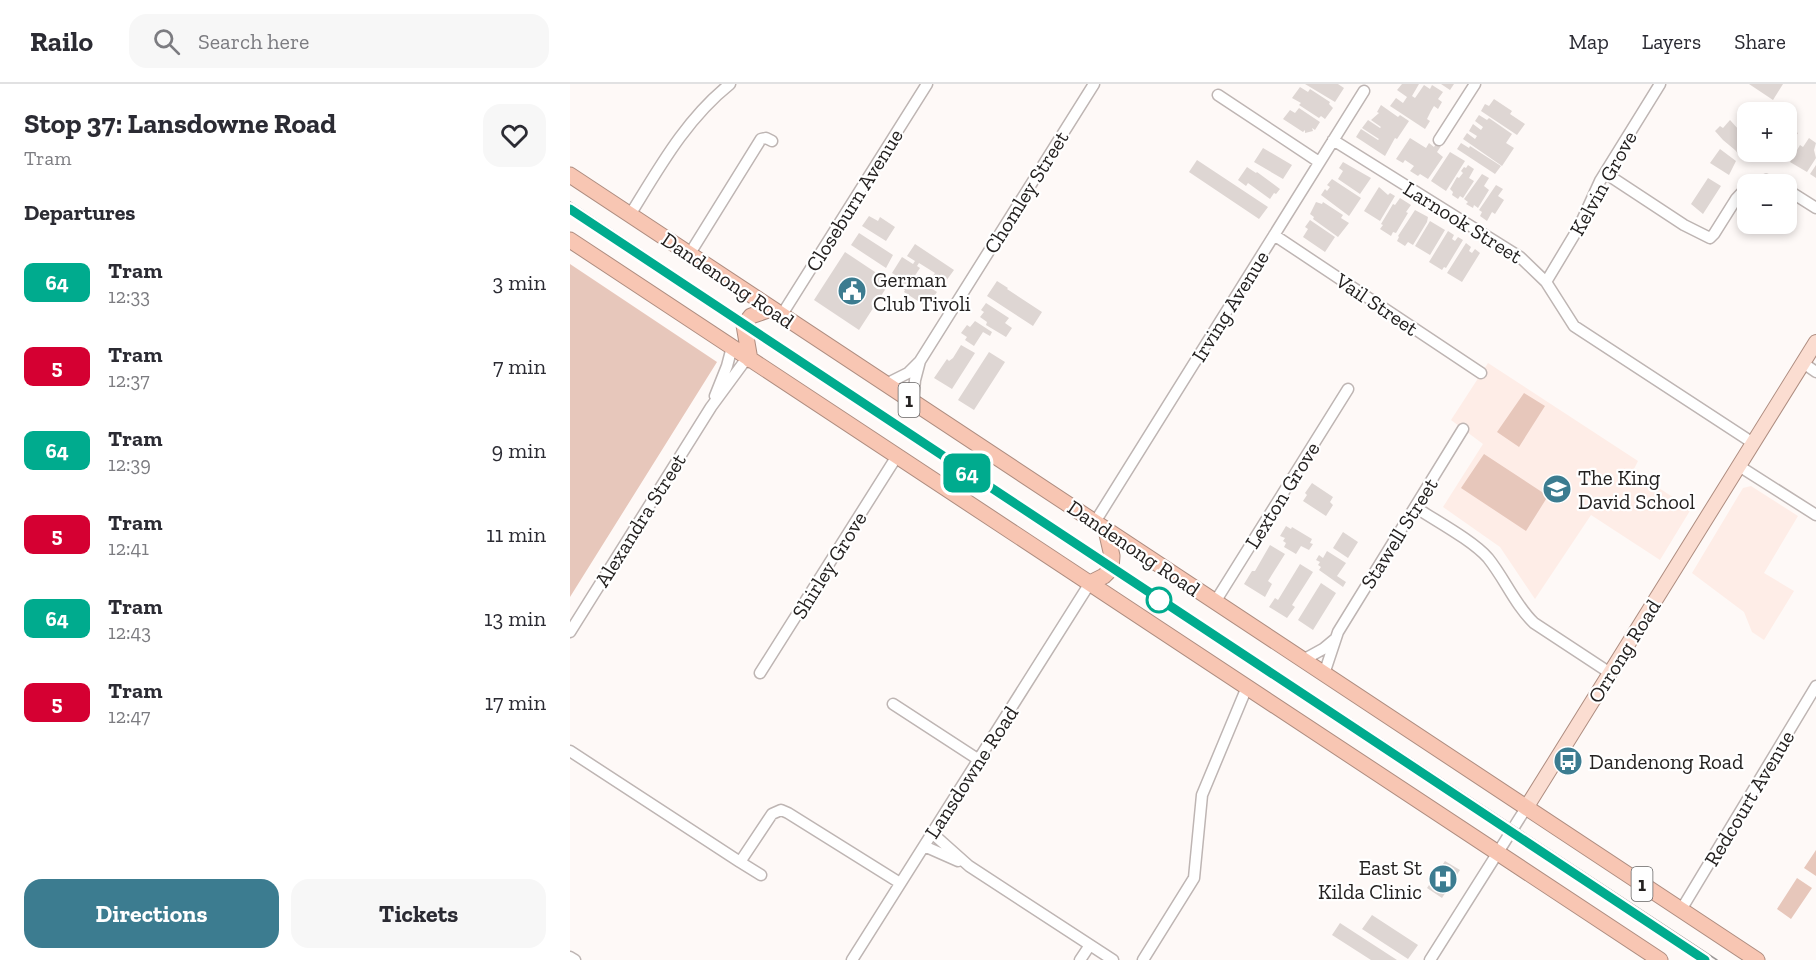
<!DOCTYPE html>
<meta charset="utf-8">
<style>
body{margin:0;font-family:"Zilla Slab",serif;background:#f7f7f7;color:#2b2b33;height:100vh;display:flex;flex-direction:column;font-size:22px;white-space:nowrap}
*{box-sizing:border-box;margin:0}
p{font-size:20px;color:#7c7c81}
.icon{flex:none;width:33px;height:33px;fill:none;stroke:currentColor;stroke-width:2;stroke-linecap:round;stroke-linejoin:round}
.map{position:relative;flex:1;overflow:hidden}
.sheet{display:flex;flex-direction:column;background:#fff;width:570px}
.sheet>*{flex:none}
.badge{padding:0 12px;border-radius:9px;font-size:21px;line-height:39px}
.controls{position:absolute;left:1167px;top:18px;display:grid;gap:12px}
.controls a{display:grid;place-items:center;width:60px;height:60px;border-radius:12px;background:#fff;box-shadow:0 3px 9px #0003;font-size:30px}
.map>.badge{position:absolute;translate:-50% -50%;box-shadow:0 0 0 3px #fff}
h2{padding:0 24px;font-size:22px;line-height:54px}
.round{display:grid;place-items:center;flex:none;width:63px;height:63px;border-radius:18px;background:#f7f7f7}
.overview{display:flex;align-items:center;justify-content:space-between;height:102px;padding:0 24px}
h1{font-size:28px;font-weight:700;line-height:45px}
.button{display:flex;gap:12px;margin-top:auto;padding:12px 24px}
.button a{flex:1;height:69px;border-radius:18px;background:#3c7c90;color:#fff;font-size:24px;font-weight:700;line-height:69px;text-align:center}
.button a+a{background:#f7f7f7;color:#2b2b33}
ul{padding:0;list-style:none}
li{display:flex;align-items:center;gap:18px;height:84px;padding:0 24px}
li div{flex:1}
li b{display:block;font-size:22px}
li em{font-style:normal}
li .badge{min-width:66px;font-weight:700;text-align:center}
header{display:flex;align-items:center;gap:36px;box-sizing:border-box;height:84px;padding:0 30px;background:#fff;border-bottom:2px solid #e1e1e2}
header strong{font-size:28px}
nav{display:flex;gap:33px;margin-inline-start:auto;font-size:21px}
.search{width:420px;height:54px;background:#f7f7f7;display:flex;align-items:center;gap:15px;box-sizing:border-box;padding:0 21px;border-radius:18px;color:#7c7c81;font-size:22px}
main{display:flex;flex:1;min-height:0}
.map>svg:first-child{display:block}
.built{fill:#feede7}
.green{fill:#e7c7bb}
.building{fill:#ded6d3}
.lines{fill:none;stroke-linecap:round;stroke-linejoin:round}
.minor-casing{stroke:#beb5b3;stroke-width:13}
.major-casing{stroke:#ae8d80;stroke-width:16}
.highway-casing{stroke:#ae8d80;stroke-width:17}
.minor{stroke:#fff;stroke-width:10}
.major{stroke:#fbddd1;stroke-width:14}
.highway{stroke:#f8c6b3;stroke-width:15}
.tram{stroke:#9c9897;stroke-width:1.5}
.line-casing{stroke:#fff;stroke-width:14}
.line{stroke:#00ab8e;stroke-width:9}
.stop-dot{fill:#fff;stroke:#00ab8e;stroke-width:3}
.labels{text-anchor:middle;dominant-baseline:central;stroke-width:4.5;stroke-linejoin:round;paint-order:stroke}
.shield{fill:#fff;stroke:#666464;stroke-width:1.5}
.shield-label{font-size:20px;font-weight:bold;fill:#252221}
.street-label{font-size:21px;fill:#252221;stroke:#fff}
.poi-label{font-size:21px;fill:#252221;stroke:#fff;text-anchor:start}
</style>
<header>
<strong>Railo</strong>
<div class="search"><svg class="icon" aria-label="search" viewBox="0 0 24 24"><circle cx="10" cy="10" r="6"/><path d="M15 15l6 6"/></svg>Search here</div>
<nav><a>Map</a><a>Layers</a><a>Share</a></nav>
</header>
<main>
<section class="sheet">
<div class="overview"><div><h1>Stop 37: Lansdowne Road</h1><p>Tram</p></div><a class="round"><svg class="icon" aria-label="heart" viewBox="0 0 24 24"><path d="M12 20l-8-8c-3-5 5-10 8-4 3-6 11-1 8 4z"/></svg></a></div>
<h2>Departures</h2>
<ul>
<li><span class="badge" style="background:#00ab8e;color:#fff">64</span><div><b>Tram</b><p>12:33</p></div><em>3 min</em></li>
<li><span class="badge" style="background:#d50032;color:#fff">5</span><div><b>Tram</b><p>12:37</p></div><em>7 min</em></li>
<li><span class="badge" style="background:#00ab8e;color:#fff">64</span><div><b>Tram</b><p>12:39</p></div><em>9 min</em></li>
<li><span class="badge" style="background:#d50032;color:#fff">5</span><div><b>Tram</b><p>12:41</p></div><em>11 min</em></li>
<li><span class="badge" style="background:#00ab8e;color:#fff">64</span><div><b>Tram</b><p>12:43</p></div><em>13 min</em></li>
<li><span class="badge" style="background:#d50032;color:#fff">5</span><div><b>Tram</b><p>12:47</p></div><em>17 min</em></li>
</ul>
<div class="button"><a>Directions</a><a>Tickets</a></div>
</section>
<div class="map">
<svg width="1246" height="876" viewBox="0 0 1246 876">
<rect width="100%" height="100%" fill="#fef9f7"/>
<path class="built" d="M918,279L1068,377L1063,387L1121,425L1090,476L1021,431L965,515L930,463L873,423L913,360L881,336Z
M1181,402L1228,432L1194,489L1224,507L1194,556L1182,548L1174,528L1122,489L1173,404Z"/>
<path class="green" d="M0,180L147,278L0,513Z
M954,309L975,322L949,363L927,348Z
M914,370L978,412L956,447L891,404Z
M1246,766V792L1234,784Z
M1227,794L1242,804L1221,835L1207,825Z"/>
<path class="building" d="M735,0H768L774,4L765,18Z
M832,0H849L842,12L845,14L854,1L860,5L862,1L873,8L868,15L872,18L868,25L864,22L861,27L857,35L860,37L855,45L820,22L826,14L833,19L837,13L827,6Z
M871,0H884L880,6Z
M1179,0H1213L1203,16Z
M730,3L738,8L740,5L760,18L759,20L763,24L755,35L751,32L749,34L729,21L731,19L722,14Z
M924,15L942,27L940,30L955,40L947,51L911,27L915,20L919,22Z
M811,21L828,33L830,31L839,37L827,55L825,54L815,72L786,53L791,45L808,56L809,55L792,44L798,36L810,44L811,43L801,36L809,29L807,28Z
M729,24L750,38L745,46L742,44L743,47L735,49V46L733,48L713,35L720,26L725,29Z
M909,31L917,36L919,34L942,50L936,59L944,64L932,82L893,55L897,49L905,55L907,52L899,47L903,40L911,46L913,43L905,37Z
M1160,36L1178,56V68H1189V73L1174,77L1165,66L1153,56L1145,47L1150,42L1153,44Z
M1216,42L1228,49L1224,55L1226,57L1216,76L1207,70L1208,68H1216Z
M840,54L856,64L859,59L864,63L868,56L873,59L867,68L873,73L858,95L850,90L848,92L840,87L844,82L835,76L833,79L826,75Z
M1239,54L1246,59L1244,66L1246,74L1237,88L1220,78L1230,61L1233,63Z
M891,59L899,64L900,62L931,82L925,90L887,65Z
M693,64L722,81L713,95L684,78Z
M1150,65L1166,77L1159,91L1140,79Z
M880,68L895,77L876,107L861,97Z
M627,76L698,123L689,135L619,88Z
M773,78L801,94L790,110L768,95L773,87L769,84Z
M898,81L904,85L899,94L904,97L893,114L890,112L888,115L882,111L883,108L880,105L887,93L889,94L893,89L891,87L894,83L896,84Z
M1246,81V94L1240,90Z
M677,83L686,89L687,88L710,105L706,110L704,109L700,115L678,99L676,102L668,96Z
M912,90L919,94L914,102L919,106L908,124L904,121L903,124L896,120L898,118L894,115Z
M1138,94L1151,102L1133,130L1121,120Z
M762,95L791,114L779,132L751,111L755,105L757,107L760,103L757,101Z
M926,101L933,105L928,112L934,116L925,130L922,128L917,137L910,132L912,128L909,126Z
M809,103L818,111L820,109L825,112L810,137L794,127Z
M830,114L841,121L836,128L838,129L826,149L823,148L821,152L810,145L813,141L811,140L823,120L825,121Z
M746,118L752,120L753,118L773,131L771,134L779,139L768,153L743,135L744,133L740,130Z
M1217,121L1224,125L1216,137V123Z
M845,126L858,133L857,138L843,161L838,158L835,162L827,157L829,153L828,152Z
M299,132L308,137L310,133L325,143L316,157L292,142Z
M740,136L765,153L755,168L733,153L738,145L735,143Z
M860,137L875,146L860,171L845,162Z
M878,147L884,151L882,155L885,157L888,153L893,156L876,184L874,183L872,186L859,178Z
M289,149L323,171L316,184L281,161Z
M896,159L901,163L899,167L902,169L905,165L910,169L892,198L877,189Z
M345,160L384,186L376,197L368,192L365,197L361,195L365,189L349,179L347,182L350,184L344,193L367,208L357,223L334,208L335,206L328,201L332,195L322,189L332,173L343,180L345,177L337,172Z
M275,168L320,198L289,246L244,216Z
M427,197L438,204L437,205L472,228L463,242L417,212Z
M416,219L439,234L435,239L442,244L436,253L416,241L417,238L410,233L414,228L411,226Z
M405,237L422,248L420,252L413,248L404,262L395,256L397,253L391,249L397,241L400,243Z
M391,261L405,269L382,305L364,294L377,275L379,277L383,274Z
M419,268L435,278L404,326L388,316Z
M742,399L763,413L760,418L763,421L756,432L733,417L737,411L735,409Z
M716,442L721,445L722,443L742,455L740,459L743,460L739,466L731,462L726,470L714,463L716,459L713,457L715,454L710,452Z
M773,448L788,458L778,474L763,464Z
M700,461L715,470L698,497L702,500L695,513L674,500L682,487H685Z
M757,467L776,479L767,492L776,498L773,503L749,486L751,483L748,481L750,478L746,476L749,471L753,474Z
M730,480L743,488L722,521L725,523L717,534L699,523L705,514L708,516Z
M751,499L766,509L743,546L728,536Z
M875,777L890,786L872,814L857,804Z
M802,831L848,861L838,875L792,845Z
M770,839L827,876H801L762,851Z"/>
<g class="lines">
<g class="minor-casing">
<path id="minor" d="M648,11L749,78
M763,56L950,173L976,198L1004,242L1183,359
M869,56L905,0
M1035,89L1114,141L1140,154L1144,150L1166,115L1178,102
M1180,100L1196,96L1209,100
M1216,105L1246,124
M60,131C89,84 116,35 160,0
M704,151L911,289
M119,171L191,55L196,54L202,57
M976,198L1009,143L1030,97L1090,0
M211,232L357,0
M1233,279L1246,288
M316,300L338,289L350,277L524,0
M145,312L157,282L162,263
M343,318L345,296L350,277
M1169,382L1246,431
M845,423C866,437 902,456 918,474C935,495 945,521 964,539L1040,589
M525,438L794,7
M645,518L778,305
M0,548L141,323L177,274
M733,576L753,565L765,555
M190,589L327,372
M754,590L768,548L893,345
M323,620L409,676
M0,667L170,778L202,730L211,726L218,729L330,799
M362,749L399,782L543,876
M354,762L388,777
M170,778L191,791
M1111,826L1246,602
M0,873L5,876
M282,876L520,499
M510,876L520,861
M573,876L624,794L632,711L677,603
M860,876L956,724"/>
</g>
<g class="major-casing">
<path id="major" d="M956,724L1246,258"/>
</g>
<g class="highway-casing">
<path id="highway" d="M0,91L1187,876
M0,156L1090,876
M180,276L174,241L181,232L201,225
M520,499L534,492L541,485L542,472L536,446"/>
</g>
<use href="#minor" class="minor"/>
<use href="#major" class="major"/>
<use href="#highway" class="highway"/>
<path class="tram" d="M0,118L543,478L1147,876"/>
</g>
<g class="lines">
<g class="line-casing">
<path id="line" d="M0,125L1135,876"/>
</g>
<use href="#line" class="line"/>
</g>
<defs>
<g id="civic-disc" transform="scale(1.5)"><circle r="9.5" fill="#3c7c90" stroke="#fff"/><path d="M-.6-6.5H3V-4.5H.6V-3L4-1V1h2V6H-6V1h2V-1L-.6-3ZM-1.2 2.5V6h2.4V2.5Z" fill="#fff"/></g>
<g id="school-disc" transform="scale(1.5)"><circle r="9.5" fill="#3c7c90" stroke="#fff"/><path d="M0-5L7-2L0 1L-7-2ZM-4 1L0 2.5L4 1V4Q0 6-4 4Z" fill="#fff"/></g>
<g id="bus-disc" transform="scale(1.5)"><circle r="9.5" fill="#3c7c90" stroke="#fff"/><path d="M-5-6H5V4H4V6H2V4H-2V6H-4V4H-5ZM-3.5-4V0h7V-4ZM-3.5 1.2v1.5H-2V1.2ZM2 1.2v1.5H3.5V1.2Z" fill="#fff"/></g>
<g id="hospital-disc" transform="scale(1.5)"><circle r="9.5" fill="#3c7c90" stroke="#fff"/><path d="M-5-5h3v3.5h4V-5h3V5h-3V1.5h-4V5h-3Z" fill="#fff"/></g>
</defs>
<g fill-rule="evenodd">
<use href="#civic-disc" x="282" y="207"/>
<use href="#school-disc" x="987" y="405"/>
<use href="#bus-disc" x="998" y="677"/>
<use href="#hospital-disc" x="873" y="795"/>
</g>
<circle class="stop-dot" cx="589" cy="516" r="12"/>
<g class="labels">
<g class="shield">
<rect x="328.5" y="299" width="21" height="34" rx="4.5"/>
<rect x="1061.5" y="783" width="21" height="34" rx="4.5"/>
</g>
<g class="shield-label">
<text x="339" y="316">1</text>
<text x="1072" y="800">1</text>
</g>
<g class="street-label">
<text transform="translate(1033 99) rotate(-61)">Kelvin Grove</text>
<text transform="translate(456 108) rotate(-58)">Chomley Street</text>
<text transform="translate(284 116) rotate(-58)">Closeburn Avenue</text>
<text transform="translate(893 138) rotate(32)">Larnook Street</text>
<text transform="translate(158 196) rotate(34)">Dandenong Road</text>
<text transform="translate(807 220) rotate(34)">Vail Street</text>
<text transform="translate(660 222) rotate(-58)">Irving Avenue</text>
<text transform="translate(712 411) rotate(-58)">Lexton Grove</text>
<text transform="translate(70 436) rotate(-58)">Alexandra Street</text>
<text transform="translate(829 449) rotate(-58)">Stawell Street</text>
<text transform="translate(564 464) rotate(34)">Dandenong Road</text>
<text transform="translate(259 481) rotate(-58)">Shirley Grove</text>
<text transform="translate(1054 567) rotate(-58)">Orrong Road</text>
<text transform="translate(401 688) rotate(-57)">Lansdowne Road</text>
<text transform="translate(1179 714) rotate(-59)">Redcourt Avenue</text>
</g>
<g class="poi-label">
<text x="303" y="195">German<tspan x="303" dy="24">Club Tivoli</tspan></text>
<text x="1008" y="393">The King<tspan x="1008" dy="24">David School</tspan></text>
<text x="1019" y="677">Dandenong Road</text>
<text x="852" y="783" text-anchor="end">East St<tspan x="852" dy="24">Kilda Clinic</tspan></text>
</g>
</g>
</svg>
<div class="controls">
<a>+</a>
<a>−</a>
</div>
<b class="badge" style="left:397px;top:389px;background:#00ab8e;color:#fff">64</b>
</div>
</main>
